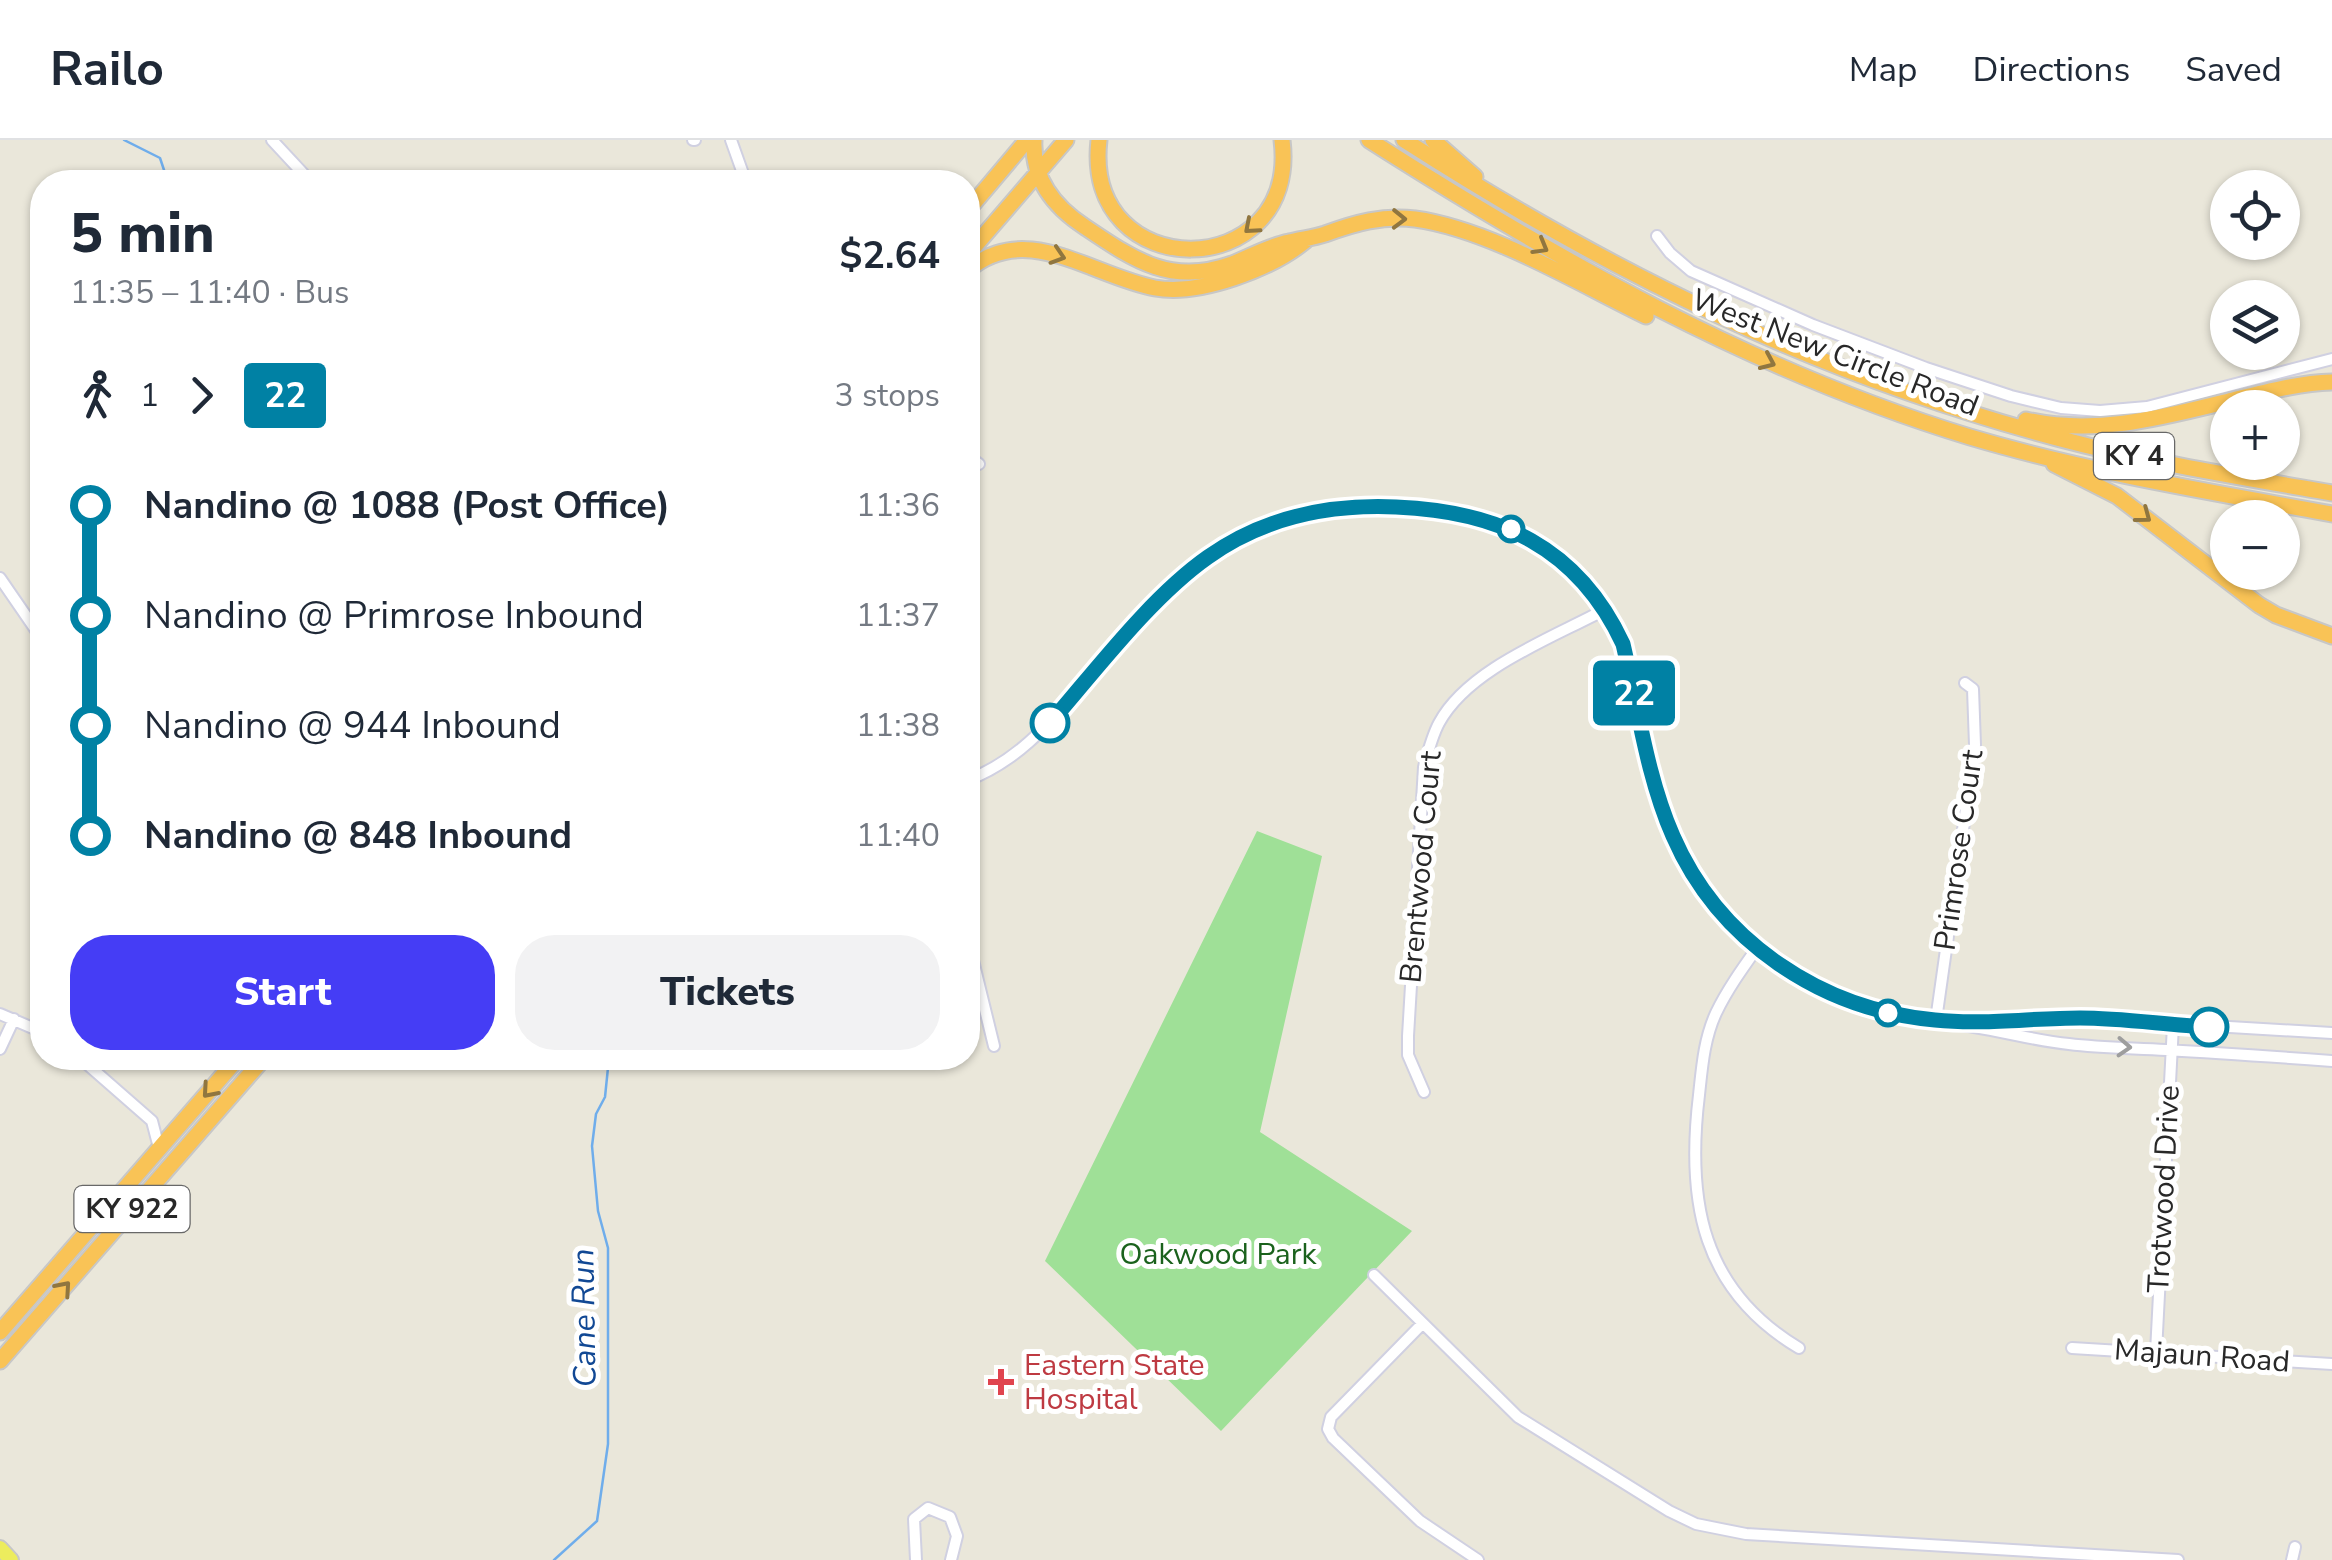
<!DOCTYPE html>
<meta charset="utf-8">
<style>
body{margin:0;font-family:"Nunito Sans",sans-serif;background:#f2f2f3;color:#1f2937;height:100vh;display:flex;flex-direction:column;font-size:38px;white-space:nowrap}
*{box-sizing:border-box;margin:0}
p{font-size:32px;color:#747a83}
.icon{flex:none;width:55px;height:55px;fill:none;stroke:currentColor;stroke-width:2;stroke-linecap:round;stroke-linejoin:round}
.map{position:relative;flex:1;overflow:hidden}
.sheet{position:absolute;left:30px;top:30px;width:950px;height:900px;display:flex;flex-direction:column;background:#fff;border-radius:40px;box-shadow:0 2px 8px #0004}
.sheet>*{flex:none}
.badge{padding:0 20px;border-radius:8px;font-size:35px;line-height:65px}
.buttons{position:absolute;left:2210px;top:30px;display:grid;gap:20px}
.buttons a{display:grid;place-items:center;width:90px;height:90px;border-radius:50%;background:#fff;box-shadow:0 2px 8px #0004;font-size:50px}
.map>.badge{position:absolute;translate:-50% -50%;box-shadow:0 0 0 5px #fff}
.legs{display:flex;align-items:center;gap:15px;height:110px;padding:0 40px;font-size:32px}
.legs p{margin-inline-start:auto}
.head{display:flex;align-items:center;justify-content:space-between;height:170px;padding:0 40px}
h1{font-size:55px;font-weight:800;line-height:75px}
.cta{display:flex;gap:20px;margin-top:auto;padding:20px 40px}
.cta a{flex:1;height:115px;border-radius:40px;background:#453df5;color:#fff;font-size:40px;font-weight:800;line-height:115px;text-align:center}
.cta a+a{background:#f2f2f3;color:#1f2937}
ul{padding:0 40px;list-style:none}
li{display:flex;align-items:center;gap:35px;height:110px;font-size:38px}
li i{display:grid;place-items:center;width:15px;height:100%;margin:0 12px;background:currentColor}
li i::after{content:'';width:25px;height:25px;margin:-12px;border:8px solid;border-radius:50%;background:#fff}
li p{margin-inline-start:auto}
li:first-child i{background:linear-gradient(#0000 50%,currentColor 0)}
li:last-child i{background:linear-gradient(currentColor 50%,#0000 0)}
header{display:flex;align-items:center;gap:60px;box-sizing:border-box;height:140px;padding:0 50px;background:#fff;border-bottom:2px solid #e0e1e3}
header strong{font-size:48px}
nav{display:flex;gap:55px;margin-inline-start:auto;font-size:35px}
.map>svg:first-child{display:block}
.green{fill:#9fe097}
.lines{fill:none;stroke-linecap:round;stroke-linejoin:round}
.stream{stroke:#6fadeb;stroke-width:2.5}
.minor-casing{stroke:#d0d0e1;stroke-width:14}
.major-casing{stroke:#c7c7c7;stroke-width:18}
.highway-casing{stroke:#c7c7c7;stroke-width:19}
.minor{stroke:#fff;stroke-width:10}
.major{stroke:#ecec5d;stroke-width:14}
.highway{stroke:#f9c356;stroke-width:15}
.oneway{stroke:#90763f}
.oneway2{stroke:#9e9e9e}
.line-1-casing{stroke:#fff;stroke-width:22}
.line-1{stroke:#0081a4;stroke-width:15}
.stop-1-dot{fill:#fff;stroke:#0081a4;stroke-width:5}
.health-dot{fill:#e0444e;stroke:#fff;stroke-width:4}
.labels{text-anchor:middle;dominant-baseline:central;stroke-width:10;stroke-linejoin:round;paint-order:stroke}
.shield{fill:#fff;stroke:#686868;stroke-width:2.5}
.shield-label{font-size:28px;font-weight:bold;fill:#282828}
.street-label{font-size:30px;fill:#282828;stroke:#fff}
.park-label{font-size:30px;fill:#1b621d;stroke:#fff}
.health-label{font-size:30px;fill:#be3a42;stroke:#fff;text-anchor:start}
.water-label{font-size:32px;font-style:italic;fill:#114894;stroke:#fff}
</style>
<header>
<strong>Railo</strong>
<nav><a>Map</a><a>Directions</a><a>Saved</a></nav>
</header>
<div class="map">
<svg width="2332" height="1420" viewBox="0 0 2332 1420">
<rect width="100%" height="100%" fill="#eae7da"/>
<path class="green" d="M1257,691L1322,716L1260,992L1412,1091L1221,1291L1045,1121Z"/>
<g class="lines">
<path class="stream" d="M124,0L160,18L168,42
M554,1420L597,1381L608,1304V1108L598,1071L592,1006L596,974L605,957L609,918"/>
<g class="minor-casing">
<path id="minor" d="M272,0L311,42
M693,0H695
M731,0L746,42
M1657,96L1670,113L1691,131L1813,185L1926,228L2011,256L2061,268L2100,271L2147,267L2332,219
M968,316L979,324
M0,438L42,499
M968,640C1017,621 1047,586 1081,547C1142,479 1198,407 1289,378C1339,361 1393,364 1445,371C1520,381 1601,433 1624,508C1640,564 1645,624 1666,679C1688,739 1730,792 1783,828C1842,867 1906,876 1974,887C2006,892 2037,901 2069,904C2101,908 2134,908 2166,910C2221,913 2277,917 2332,921
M968,800L994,906
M1757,808C1742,829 1727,850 1716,873C1704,899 1702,927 1699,955C1686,1062 1702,1150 1799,1208
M0,874L42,892
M1936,880L1975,605L1973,549L1965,543
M1972,881L2079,878L2332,893
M0,909L14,879
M80,918L152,981L159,1008
M1424,952L1408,915V896L1424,627C1428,612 1432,596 1439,583C1468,529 1552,498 1604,470
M1374,1135L1518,1277L1669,1371L1696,1384L1746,1394L2178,1420
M1422,1184L1331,1277L1328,1289L1333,1298L1420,1381L1478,1420
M2072,1208L2332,1224
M2156,1212L2173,885
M916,1420L914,1379L928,1368L950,1377L957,1396L951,1420
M2292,1420L2295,1407"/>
</g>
<g class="major-casing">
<path id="major" d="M0,1408L11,1420"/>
</g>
<g class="highway-casing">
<path id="highway" d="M1034,0C1032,39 1054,67 1085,87C1134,120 1171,146 1232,124C1250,117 1269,106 1289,102C1301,99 1313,98 1325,94C1355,83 1383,75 1415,79C1489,89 1578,143 1646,176
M1099,0C1082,146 1300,145 1282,0
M1369,0C1559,121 1753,231 1970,297C2088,332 2211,352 2332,374
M1404,0C1613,134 1816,234 2057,298C2147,322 2240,337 2332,353
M1433,0L1475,37
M968,70L1027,0
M968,114L1066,0
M968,130C1026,80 1092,136 1155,148C1199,156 1271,129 1305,101
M2026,280C2097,296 2164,277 2233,260C2266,252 2298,243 2332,242
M2054,324L2117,356L2259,465L2276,475L2332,496
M0,1192L238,918
M0,1221L264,918"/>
</g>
<use href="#minor" class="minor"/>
<use href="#major" class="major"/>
<use href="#highway" class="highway"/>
</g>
<defs><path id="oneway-chevron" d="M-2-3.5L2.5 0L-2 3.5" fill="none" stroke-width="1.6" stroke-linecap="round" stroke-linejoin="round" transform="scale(2.5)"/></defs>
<g class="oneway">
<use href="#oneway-chevron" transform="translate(1399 79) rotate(1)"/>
<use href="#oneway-chevron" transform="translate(1251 87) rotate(139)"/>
<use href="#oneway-chevron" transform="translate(1541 107) rotate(30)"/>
<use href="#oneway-chevron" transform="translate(1058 116) rotate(18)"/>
<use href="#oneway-chevron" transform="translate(1768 222) rotate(24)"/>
<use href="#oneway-chevron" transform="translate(2144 376) rotate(37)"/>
<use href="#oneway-chevron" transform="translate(209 951) rotate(131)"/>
<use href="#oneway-chevron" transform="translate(64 1148) rotate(-49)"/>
</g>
<use class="oneway2" href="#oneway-chevron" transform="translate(2124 907) rotate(3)"/>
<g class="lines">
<g class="line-1-casing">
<path id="line-1" d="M1050,583C1096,530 1151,457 1208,417C1264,377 1328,364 1396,367C1499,371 1578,407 1623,504C1638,568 1647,637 1673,696C1719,802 1822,870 1935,880C1983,885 2031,878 2080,878C2123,878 2166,885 2209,887"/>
</g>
<use href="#line-1" class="line-1"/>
</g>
<g class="stop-1-dot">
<circle cx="1511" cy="389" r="12"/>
<circle cx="1050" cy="583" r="18"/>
<circle cx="1888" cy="873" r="12"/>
<circle cx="2209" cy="887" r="18"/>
</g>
<path class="health-dot" d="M996 1227h10v10h10v10h-10v10h-10v-10h-10v-10h10z"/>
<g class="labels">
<g class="shield">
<rect x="2094" y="293" width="80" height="46" rx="8"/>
<rect x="74.5" y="1046" width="115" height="46" rx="8"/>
</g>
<g class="shield-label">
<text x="2134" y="316">KY 4</text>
<text x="132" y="1069">KY 922</text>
</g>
<g class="street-label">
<text transform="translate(1835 213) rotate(21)">West New Circle Road</text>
<text transform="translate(1959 710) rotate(-82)">Primrose Court</text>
<text transform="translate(1421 727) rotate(-85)">Brentwood Court</text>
<text transform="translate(2164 1049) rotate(-87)">Trotwood Drive</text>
<text transform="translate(2202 1216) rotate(4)">Majaun Road</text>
</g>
<g class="park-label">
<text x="1218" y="1114">Oakwood Park</text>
</g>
<g class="health-label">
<text x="1024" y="1225">Eastern State<tspan x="1024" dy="34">Hospital</tspan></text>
</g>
<g class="water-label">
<text transform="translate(584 1178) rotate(-91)">Cane Run</text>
</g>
</g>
</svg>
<div class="buttons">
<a><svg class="icon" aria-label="locate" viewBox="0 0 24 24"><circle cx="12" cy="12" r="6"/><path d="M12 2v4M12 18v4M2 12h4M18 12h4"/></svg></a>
<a><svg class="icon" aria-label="layers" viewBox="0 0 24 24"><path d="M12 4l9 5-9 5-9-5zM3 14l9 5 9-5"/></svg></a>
<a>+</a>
<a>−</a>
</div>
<b class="badge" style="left:1634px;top:553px;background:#0081a4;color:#fff">22</b>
<section class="sheet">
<div class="head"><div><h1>5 min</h1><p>11:35 – 11:40 · Bus</p></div><b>$2.64</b></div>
<div class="legs"><svg class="icon" aria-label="walk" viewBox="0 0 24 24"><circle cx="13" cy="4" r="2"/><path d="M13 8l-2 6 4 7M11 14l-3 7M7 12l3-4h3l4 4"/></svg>1<svg class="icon" aria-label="forward" viewBox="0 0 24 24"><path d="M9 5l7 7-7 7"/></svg><b class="badge" style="background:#0081a4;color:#fff">22</b><p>3 stops</p></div>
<ul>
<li><i style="color:#0081a4"></i><b>Nandino @ 1088 (Post Office)</b><p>11:36</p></li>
<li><i style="color:#0081a4"></i><span>Nandino @ Primrose Inbound</span><p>11:37</p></li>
<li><i style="color:#0081a4"></i><span>Nandino @ 944 Inbound</span><p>11:38</p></li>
<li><i style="color:#0081a4"></i><b>Nandino @ 848 Inbound</b><p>11:40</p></li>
</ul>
<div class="cta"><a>Start</a><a>Tickets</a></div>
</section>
</div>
